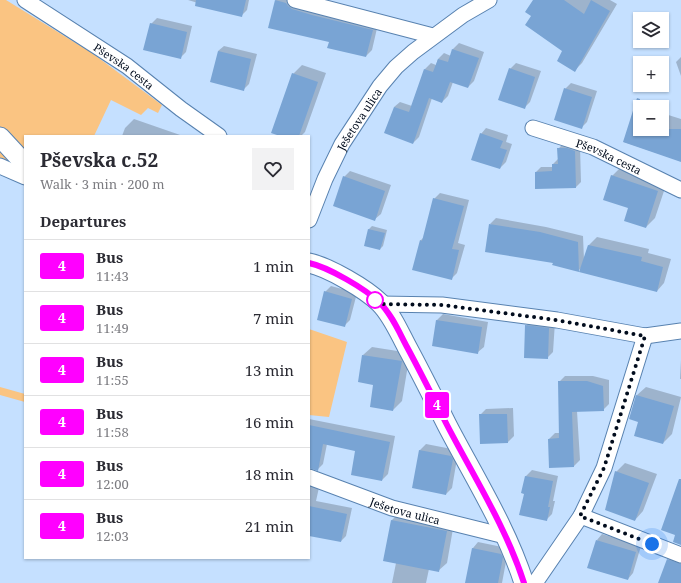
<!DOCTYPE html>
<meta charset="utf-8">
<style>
body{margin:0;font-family:"Noto Serif",serif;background:#f2f2f3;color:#2b2b33;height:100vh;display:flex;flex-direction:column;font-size:15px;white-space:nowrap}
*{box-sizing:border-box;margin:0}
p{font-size:13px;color:#7c7c81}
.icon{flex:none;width:22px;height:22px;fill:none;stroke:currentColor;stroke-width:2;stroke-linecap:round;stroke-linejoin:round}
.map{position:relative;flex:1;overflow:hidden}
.side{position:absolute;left:24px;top:135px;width:286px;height:424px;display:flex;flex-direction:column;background:#fff;border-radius:0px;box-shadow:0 1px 3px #0004}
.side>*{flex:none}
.badge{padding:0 8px;border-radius:3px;font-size:14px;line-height:26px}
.controls{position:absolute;left:633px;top:12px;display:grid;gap:8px}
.controls a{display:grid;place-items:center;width:36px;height:36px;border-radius:0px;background:#fff;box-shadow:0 1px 3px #0004;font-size:20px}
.you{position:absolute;width:20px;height:20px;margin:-10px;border:3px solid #fff;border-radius:50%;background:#1a73e8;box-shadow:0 0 0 6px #1a73e833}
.map>.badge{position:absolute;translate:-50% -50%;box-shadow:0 0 0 2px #fff}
h2{padding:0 16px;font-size:15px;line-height:36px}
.round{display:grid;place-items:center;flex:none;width:42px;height:42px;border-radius:0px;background:#f2f2f3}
.summary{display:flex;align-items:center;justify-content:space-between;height:68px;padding:0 16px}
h1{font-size:19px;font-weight:700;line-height:30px}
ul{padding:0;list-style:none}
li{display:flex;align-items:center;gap:12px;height:52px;padding:0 16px;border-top:1px solid #e1e1e2}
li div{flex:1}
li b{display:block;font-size:15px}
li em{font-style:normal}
li .badge{min-width:44px;font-weight:700;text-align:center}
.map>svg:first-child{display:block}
.green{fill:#fac482}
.shadow{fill:#0003}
.building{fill:#79a4d4}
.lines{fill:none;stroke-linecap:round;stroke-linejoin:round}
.minor-casing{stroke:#5882b0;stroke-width:17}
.tertiary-casing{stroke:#5882b0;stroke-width:21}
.minor{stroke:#fff;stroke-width:15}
.tertiary{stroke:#fff;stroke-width:19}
.line-casing{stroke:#fff;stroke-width:9}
.line{stroke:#f0f;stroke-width:6}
.walk{stroke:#010c1d;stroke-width:4;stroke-dasharray:0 7.2}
.stop-dot{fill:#fff;stroke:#f0f;stroke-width:2}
.labels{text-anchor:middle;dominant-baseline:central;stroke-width:3;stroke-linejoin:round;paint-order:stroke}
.street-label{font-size:11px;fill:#010c1d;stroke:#fefefe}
</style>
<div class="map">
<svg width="681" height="583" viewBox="0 0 681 583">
<rect width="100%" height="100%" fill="#c5e0ff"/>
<path class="green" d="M0,0H6L92,53L162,105L158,113L148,108L141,115L111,100L94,136H25V169L0,158Z
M309,329L347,342L329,417L309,415Z
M0,387L25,394V402L0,395Z"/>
<path class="shadow" d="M188,0H249L247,10L241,16Z
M276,0H294L378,24L372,50L366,56L330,41L269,27Z
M534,0H610L617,4L582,63L575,70L563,51L533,16Z
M157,18L192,26L186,52L180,58L151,24Z
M459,43L484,52L474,81L468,87L453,82L448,96L442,102L432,98L419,137L413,143L394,107L400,102L412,106L425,69L431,63L436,65L438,59L444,53L451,56L453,49Z
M224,46L257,54L249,84L243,90L218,51Z
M681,57V76L676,62Z
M516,63L541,71L530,102L524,108L510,69Z
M302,65L326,73L305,132L301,136H283L293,74Z
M571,83L597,91L587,122L581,128L565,89Z
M640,106L643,107H640V129H662V113L681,119V161L624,142Z
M134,119L183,136H122L125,128Z
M486,128L508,135L506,142L512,144L506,162L500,168L481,134Z
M563,144L580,146L581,182L576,187L536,188V172L541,167H553V164L558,159V149Z
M621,167L667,182L655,218L646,227L630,207L612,176Z
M350,171L391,185L381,214L375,219L344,177Z
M440,193L469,200L458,243L465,245L457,273L451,279L420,241L425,236L434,199Z
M496,218L546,227L583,236L584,260L589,245L597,237L649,249L648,253L671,259L664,283L657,291L582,267L578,271L554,262L490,224Z
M372,226L387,230L383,246L380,249L365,245L369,229Z
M331,286L357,293L350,320L344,326L325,292Z
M443,314L488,322L484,347L478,352L433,345L437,320Z
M532,320L555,322L553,352L547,358L526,326Z
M372,347L410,353L402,401L393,410L374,384L363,355Z
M681,360V379H680Z
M565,376H593L609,380V404L603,410L577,411L580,460L574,466L550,467L549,439L555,433H560L559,382Z
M646,387L681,397L672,434L663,443L639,421L637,395Z
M513,408L514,436L508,442L480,415L486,409Z
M309,419L395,436L388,474L382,480L357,450L327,444L323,464L317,470L309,468Z
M426,444L457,450L458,453L452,488L446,494L413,487L420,450Z
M625,463L657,474L643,511L635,520L616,472Z
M532,470L558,476L553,501H555L552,514L546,520L525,493L526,476Z
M309,478L320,483L316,501L352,508L346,536L341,541L309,535Z
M400,512L454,523L447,563L438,571L429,569L426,583H392L396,563L384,560L392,520Z
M602,534L641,546L633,573L628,579L597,540Z
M478,542L507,548L508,551L502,583H466L473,548Z
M675,552L681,554V583H659L668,560Z"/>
<path class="building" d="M196,0H246L242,17L195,6Z
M275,0L286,3L288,6L292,9L312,15L373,30L366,57L327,48L329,42L268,28Z
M533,0H564L584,14L591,0L610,11L575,72L557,61L562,51L525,25L531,16L525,12Z
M150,23L187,32L181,59L143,50Z
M452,49L479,58L468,88L450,82L442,103L429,98L413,144L384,133L394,107L409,112L424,69L433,72L438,59L448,62Z
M218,51L251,59L244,91L210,82Z
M509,68L535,77L525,109L498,100Z
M292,73L318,82L299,136H280L271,133Z
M564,88L592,97L582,129L554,120Z
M637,98L640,99V129H681V162L623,142Z
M480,133L503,141L500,148L507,150L500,169L471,160Z
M557,148H567L575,151L576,188L535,189V172L552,171V164H558Z
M611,175L658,191L646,228L624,221L628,208L603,200Z
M343,176L385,191L375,221L333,206Z
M433,198L464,206L452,249L459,250L452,280L412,270L420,240L422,241Z
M489,224L540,232L578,242L579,272L552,265L553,263L485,252Z
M368,229L385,233L380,250L364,246Z
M588,245L642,257L641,261L663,267L657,292L579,272Z
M324,291L352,299L345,327L317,320Z
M436,320L482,327L478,354L432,346Z
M525,325L549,328L548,359L524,358Z
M362,355L402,361L393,411L370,407L373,385L358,382Z
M558,381H587L603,386L604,411L572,412L574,467L549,468L548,439L559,438Z
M636,395L674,406L663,444L634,436L638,422L629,419Z
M479,414H507L508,443L480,444Z
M309,425L390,442L382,481L351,475L355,451L323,444L318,471L309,468Z
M419,450L451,456L453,459L446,495L412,488Z
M615,471L649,483L635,521L605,510Z
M525,476L553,481L548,507H550L547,521L519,515L524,494L521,493Z
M679,479H681V545L673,542L675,535L661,530Z
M309,506L347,514L341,542L309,536Z
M391,520L447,531L439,572L383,561Z
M596,540L636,552L628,580L587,568Z
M472,548L501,554L503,557L498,583H465Z
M667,559L681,564V583H658Z"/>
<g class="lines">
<g class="minor-casing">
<g id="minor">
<path id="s1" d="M25,0L127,66L181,109L219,136"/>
<path d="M295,0L433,36"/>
<path id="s2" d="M533,128L593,147L681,190"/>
<path d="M0,166L25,177"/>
<path id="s3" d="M309,220L325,179L342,144L380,86L396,67L413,52L463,15L489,0"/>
<path d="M380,304L442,305L557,320L645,336L681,331"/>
<path id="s4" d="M309,477L392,508L505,536"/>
<path d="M581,516L604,468L645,336"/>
<path d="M535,583L581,516L681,555"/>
</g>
</g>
<g class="tertiary-casing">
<path id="tertiary" d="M0,137L25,164
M309,263C328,267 366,289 380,303C392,315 399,332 407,347C421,373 434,399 447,425C474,477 506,527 524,583"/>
</g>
<use href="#minor" class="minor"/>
<use href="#tertiary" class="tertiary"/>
</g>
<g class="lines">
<g class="line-casing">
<path id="line" d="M309,263C328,267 366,289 380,303C392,315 399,332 407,347C421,373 434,399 447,425C474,477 506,527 524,583"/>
</g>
<use href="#line" class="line"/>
<path class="walk" d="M375,300L374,298L380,304L442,305L556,320L645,336L604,468L580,516L652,544"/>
</g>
<circle class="stop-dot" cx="375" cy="300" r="8"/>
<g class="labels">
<g class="street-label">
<text stroke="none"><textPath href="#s1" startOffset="119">Pševska cesta</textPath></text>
<text stroke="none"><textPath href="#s3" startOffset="113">Ješetova ulica</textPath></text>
<text stroke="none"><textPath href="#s2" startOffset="81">Pševska cesta</textPath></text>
<text stroke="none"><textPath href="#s4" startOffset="102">Ješetova ulica</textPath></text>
</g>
</g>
</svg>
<div class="controls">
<a><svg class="icon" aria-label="layers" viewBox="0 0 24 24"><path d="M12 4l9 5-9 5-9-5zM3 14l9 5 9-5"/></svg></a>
<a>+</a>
<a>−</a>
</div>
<div class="you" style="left:652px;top:544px"></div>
<b class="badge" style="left:437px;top:405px;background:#f0f;color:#fff">4</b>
<section class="side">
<div class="summary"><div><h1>Pševska c.52</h1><p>Walk · 3 min · 200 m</p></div><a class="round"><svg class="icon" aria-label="heart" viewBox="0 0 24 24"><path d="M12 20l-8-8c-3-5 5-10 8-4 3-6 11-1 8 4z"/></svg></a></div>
<h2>Departures</h2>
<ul>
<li><span class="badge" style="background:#f0f;color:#fff">4</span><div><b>Bus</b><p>11:43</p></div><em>1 min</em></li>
<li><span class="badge" style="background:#f0f;color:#fff">4</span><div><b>Bus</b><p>11:49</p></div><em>7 min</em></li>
<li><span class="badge" style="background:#f0f;color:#fff">4</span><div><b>Bus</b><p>11:55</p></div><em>13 min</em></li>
<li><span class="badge" style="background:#f0f;color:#fff">4</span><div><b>Bus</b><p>11:58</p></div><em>16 min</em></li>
<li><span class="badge" style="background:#f0f;color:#fff">4</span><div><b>Bus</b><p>12:00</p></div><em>18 min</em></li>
<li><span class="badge" style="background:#f0f;color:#fff">4</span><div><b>Bus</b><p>12:03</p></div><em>21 min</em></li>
</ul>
</section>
</div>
